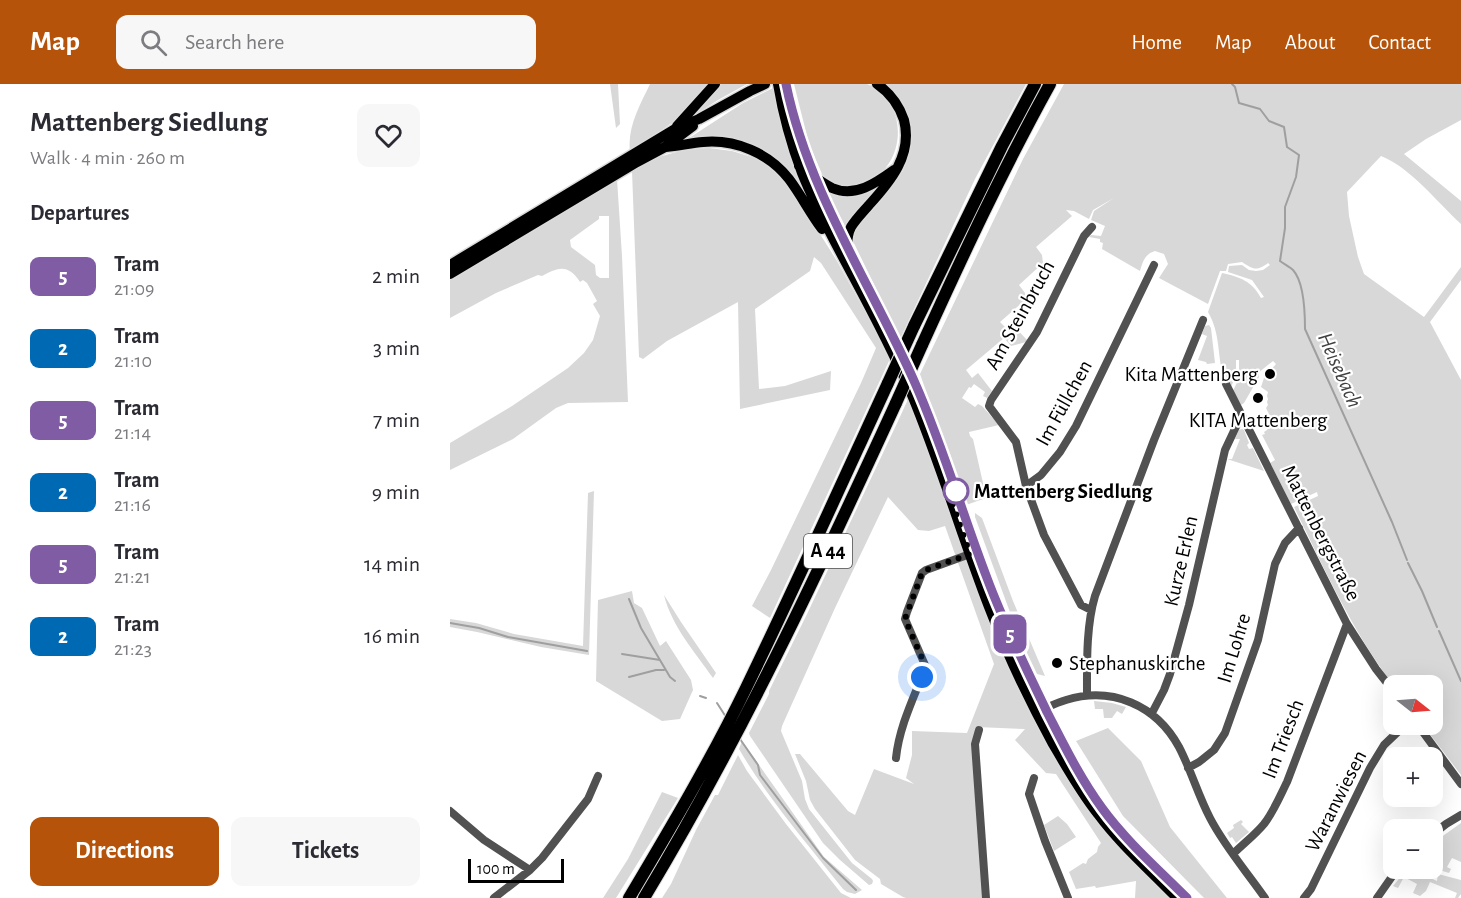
<!DOCTYPE html>
<meta charset="utf-8">
<style>
body{margin:0;font-family:"Alegreya Sans",sans-serif;background:#f7f7f7;color:#2b2b33;height:100vh;display:flex;flex-direction:column;font-size:22px;white-space:nowrap}
*{box-sizing:border-box;margin:0}
p{font-size:20px;color:#7c7c81}
.icon{flex:none;width:33px;height:33px;fill:none;stroke:currentColor;stroke-width:2;stroke-linecap:round;stroke-linejoin:round}
.map{position:relative;flex:1;overflow:hidden}
.panel{display:flex;flex-direction:column;background:#fff;width:450px}
.panel>*{flex:none}
.badge{padding:0 12px;border-radius:9px;font-size:21px;line-height:39px}
.needle{width:39px;rotate:107deg}
.tools{position:absolute;left:933px;top:591px;display:grid;gap:12px}
.tools a{display:grid;place-items:center;width:60px;height:60px;border-radius:12px;background:#fff;box-shadow:0 6px 24px #0002;font-size:30px}
.scale{position:absolute;left:18px;bottom:15px;width:96px;box-sizing:border-box;padding-left:6px;border:3px solid #000;border-top:0;font-size:16px;line-height:21px;white-space:nowrap;color:#000;-webkit-text-stroke:4px #fff;paint-order:stroke}
.you{position:absolute;width:30px;height:30px;margin:-15px;border:4px solid #fff;border-radius:50%;background:#1a73e8;box-shadow:0 0 0 9px #1a73e833}
.map>.badge{position:absolute;translate:-50% -50%;box-shadow:0 0 0 3px #fff}
h2{padding:0 30px;font-size:22px;line-height:54px}
.round{display:grid;place-items:center;flex:none;width:63px;height:63px;border-radius:12px;background:#f7f7f7}
.overview{display:flex;align-items:center;justify-content:space-between;height:102px;padding:0 30px}
h1{font-size:28px;font-weight:600;line-height:45px}
.button{display:flex;gap:12px;margin-top:auto;padding:12px 30px}
.button a{flex:1;height:69px;border-radius:12px;background:#b45309;color:#fff;font-size:24px;font-weight:600;line-height:69px;text-align:center}
.button a+a{background:#f7f7f7;color:#2b2b33}
ul{padding:0;list-style:none}
li{display:flex;align-items:center;gap:18px;height:72px;padding:0 30px}
li div{flex:1}
li b{display:block;font-size:22px}
li em{font-style:normal}
li .badge{min-width:66px;font-weight:700;text-align:center}
header{display:flex;align-items:center;gap:36px;box-sizing:border-box;height:84px;padding:0 30px;background:#b45309;color:#fff}
header strong{font-size:28px}
nav{display:flex;gap:33px;margin-inline-start:auto;font-size:21px}
.search{width:420px;height:54px;background:#f7f7f7;display:flex;align-items:center;gap:15px;box-sizing:border-box;padding:0 21px;border-radius:12px;color:#7c7c81;font-size:22px}
main{display:flex;flex:1;min-height:0}
.map>svg:first-child{display:block}
.green{fill:#d8d8d8;fill-rule:evenodd}
.lines{fill:none;stroke-linecap:round;stroke-linejoin:round}
.stream{stroke:#9f9f9f;stroke-width:2}
.major-casing{stroke:#dbdbdb;stroke-width:13}
.highway-casing{stroke:#dbdbdb;stroke-width:14}
.minor{stroke:#515151;stroke-width:8}
.major{stroke:#000;stroke-width:10}
.highway{stroke:#000;stroke-width:12}
.tram{stroke:#000;stroke-width:1.5}
.highway-bridge-casing{stroke:#dbdbdb;stroke-width:14;stroke-linecap:butt}
.highway-bridge{stroke:#000;stroke-width:12}
.line-casing{stroke:#fff;stroke-width:14}
.line{stroke:#7f5ca3;stroke-width:9}
.walk{stroke:#000;stroke-width:6;stroke-dasharray:0 10.8}
.poi-dot{fill:#000;stroke:#fff;stroke-width:2}
.stop-dot{fill:#fff;stroke:#7f5ca3;stroke-width:3}
.labels{text-anchor:middle;dominant-baseline:central;stroke-width:4.5;stroke-linejoin:round;paint-order:stroke}
.shield{fill:#fff;stroke:#4c4c4c;stroke-width:1.5}
.shield-label{font-size:20px;font-weight:bold;fill:#000}
.street-label{font-size:21px;fill:#000;stroke:#fff}
.poi-label{font-size:21px;fill:#000;stroke:#fff;text-anchor:end}
.stop-label{font-size:21px;font-weight:bold;fill:#000;stroke:#fff;text-anchor:start}
.water-label{font-size:22px;font-style:italic;fill:#404040;stroke:#fff}
</style>
<header>
<strong>Map</strong>
<div class="search"><svg class="icon" aria-label="search" viewBox="0 0 24 24"><circle cx="10" cy="10" r="6"/><path d="M15 15l6 6"/></svg>Search here</div>
<nav><a>Home</a><a>Map</a><a>About</a><a>Contact</a></nav>
</header>
<main>
<section class="panel">
<div class="overview"><div><h1>Mattenberg Siedlung</h1><p>Walk · 4 min · 260 m</p></div><a class="round"><svg class="icon" aria-label="heart" viewBox="0 0 24 24"><path d="M12 20l-8-8c-3-5 5-10 8-4 3-6 11-1 8 4z"/></svg></a></div>
<h2>Departures</h2>
<ul>
<li><span class="badge" style="background:#7f5ca3;color:#fff">5</span><div><b>Tram</b><p>21:09</p></div><em>2 min</em></li>
<li><span class="badge" style="background:#0069b4;color:#fff">2</span><div><b>Tram</b><p>21:10</p></div><em>3 min</em></li>
<li><span class="badge" style="background:#7f5ca3;color:#fff">5</span><div><b>Tram</b><p>21:14</p></div><em>7 min</em></li>
<li><span class="badge" style="background:#0069b4;color:#fff">2</span><div><b>Tram</b><p>21:16</p></div><em>9 min</em></li>
<li><span class="badge" style="background:#7f5ca3;color:#fff">5</span><div><b>Tram</b><p>21:21</p></div><em>14 min</em></li>
<li><span class="badge" style="background:#0069b4;color:#fff">2</span><div><b>Tram</b><p>21:23</p></div><em>16 min</em></li>
</ul>
<div class="button"><a>Directions</a><a>Tickets</a></div>
</section>
<div class="map">
<svg width="1011" height="814" viewBox="0 0 1011 814">
<rect width="100%" height="100%" fill="#fff"/>
<path class="green" d="M160,0H168L170,40L166,44Z
M200,0H260L244,20L223,38L180,68C177,43 190,21 200,0Z
M270,0H297L268,16L240,34Z
M344,0H417C462,20 456,86 411,101C403,103 396,105 388,102C384,101 379,98 375,97L359,60Z
M435,0H576L525,95L450,255L402,155L405,143L453,87L458,71L461,56L460,38L454,23L439,3Z
M614,0H1011V36L976,55L954,70L1011,117V140C987,118 961,84 931,72L897,108L899,132L908,173L914,190L974,233L1011,183V196L980,238L1011,296V691L973,641L982,640V602H944C902,547 874,484 844,423L868,412L867,408L841,420L820,379L825,376L812,351L815,350L814,348L817,346L821,334L816,324L818,321L817,318L818,315L817,312L818,308L811,303L814,294L826,280L823,277L808,289L809,293L794,319L791,321L783,307L789,294V276H786V291L781,303L777,295L774,296C767,272 771,250 758,228L772,189C790,193 802,197 811,214L814,213L802,196L778,188L779,182L792,181L799,186L806,187L813,186L820,181L818,179C806,188 803,185 792,178L778,180L776,187H770L758,220L709,194L718,180L714,170L705,167C695,170 693,177 690,187L652,165L653,159L650,158V155L639,153L641,151L651,152L655,142L641,136L644,127L664,114L643,126L639,135L624,127L616,126L622,132L586,163L592,171L593,179L569,201L575,209V216L550,238L557,245L563,241L577,256L576,258L561,262L554,254L516,286L522,294L528,289L542,307L537,314L533,312L535,308L524,300L521,304L519,303L512,314L525,323L528,320L532,322L549,341L519,348L520,352L523,355L533,399L536,414L516,421L470,290L573,75Z
M323,4L339,61L358,116L309,65L236,56L293,19Z
M259,64L282,67L305,74L325,87L346,112L387,177L439,271V277L320,534L302,522L321,486L411,299L426,264L371,179L364,173L360,187L305,225L309,305L335,302L381,287L380,306L290,325L288,218L217,257L193,275L189,273L182,87L198,76L237,65Z
M167,95L172,172L178,318L118,319L106,324L63,355L0,386V359L62,322L118,284L134,269L143,256L150,232L143,220L147,217L137,199L133,196L130,198C118,180 109,183 92,192L88,191L46,209L0,234V195ZM149,132H159V194H150L146,191L145,181L121,163L120,156L149,135Z
M435,96L397,146L376,105L404,111L420,108Z
M759,241L761,244L765,279L757,280L756,278L748,276L757,252L752,250L755,242Z
M459,313L507,446L629,713L653,746L719,814H685L686,797L646,804L645,802L626,805L619,788L633,779L636,780L638,775L647,768L648,763L651,759L606,690L596,689L565,656L575,645L527,643L533,814H456L453,813L431,800L430,795L405,776L365,725L360,716L356,697L345,670H350L398,727L405,731L424,685L464,700L456,694L462,671V647L517,649L544,580L495,442L479,447L468,446L438,413L385,524L332,642L331,647L352,697L355,715L359,725L402,779L422,795L423,797L422,800L419,801L390,776L373,759L300,652L299,649L319,610V607L358,528L449,335Z
M792,345L794,346L799,359L797,361L799,365L803,364L814,387L777,375H782L790,355H785L789,346Z
M144,407L139,571L91,563L27,548L0,543V535L26,539L64,550L133,562L138,409Z
M525,429L532,434L563,517L595,592L587,590L568,550L525,433Z
M182,507L184,519L192,524L210,562L216,557L241,596L243,606L230,635L212,637L146,597L148,516Z
M214,511L231,538L266,589L263,594C245,568 222,543 214,511Z
M644,617L662,619L676,623L672,630L667,627L662,634H654L653,625H645Z
M658,644L691,677L720,743L777,814H754L673,732L626,657Z
M292,657L374,773L412,806L405,810L397,808L393,805C357,759 318,715 289,665Z
M288,671L297,687L336,740L391,809L401,814H212L221,800L246,746L265,711H268Z
M212,708L228,714L166,814H153L178,775Z
M608,732L617,740L626,753L604,767L594,741Z
M791,736L793,738L791,740L799,748L786,759L782,753L780,754L777,749L784,744L783,741Z
M1011,739V778L1002,774L997,783L1001,785L999,789L986,785L991,776L983,771V759Z
M957,785H964L965,787L987,797L988,790L1011,796V810L1008,814H1005L1007,809L980,798L976,807L970,812L963,809L967,800L954,793L948,804L943,802Z"/>
<g class="lines">
<path class="stream" d="M782,0L785,3L789,19L810,25L819,37L834,43L837,63L849,71L846,93L835,123V144L830,177C834,180 840,183 843,186C854,198 855,229 855,245L942,438L957,476
M958,479L972,507L987,543
M179,515L191,544L220,593L225,597
M0,539L29,544L58,553L137,567
M989,547L1011,597
M172,570L210,576
M179,593L206,586H214
M250,612L256,614
M267,619L276,633
M290,655L308,681L310,691L373,774L406,806"/>
<g class="major-casing">
<path id="major" d="M328,0C333,30 341,60 352,89C366,124 385,158 403,192C424,231 444,270 462,311C491,381 512,453 539,523C557,570 579,616 603,660C617,684 631,709 648,730C671,761 700,786 727,814
M227,42L265,0
M216,63C229,62 241,59 253,58C285,55 319,69 339,95C351,111 360,129 372,145
M349,82C360,89 370,98 382,104C405,114 426,99 444,86
M401,178C396,168 396,153 401,143C406,135 413,128 419,121C440,98 463,71 454,36C449,21 440,9 427,0
M0,181L225,45L249,35L300,7L315,0
M0,190L187,78L215,63L243,42"/>
</g>
<g class="highway-casing">
<path id="highway" d="M464,242L552,62L585,0
M472,261C512,173 553,85 600,0
M179,814C220,745 261,676 296,604C345,503 391,401 438,299
M194,814C290,655 369,487 446,319"/>
</g>
<path class="minor" d="M776,300L897,540L926,585L944,608
M576,402L591,391L610,368L626,342L704,181
M641,526L631,521L594,451L576,402L566,358L539,322L541,316L587,248L634,152L642,143
M637,611C637,580 636,542 645,512L704,356L753,236
M586,628C596,624 606,619 616,616C662,602 706,621 729,663C741,686 748,711 760,734C775,763 797,788 815,814
M702,629L714,606L720,590L739,521L775,366L791,332
M967,640L1011,700
M529,646L525,660L536,814
M446,674C449,644 463,615 474,587L475,581L455,535L457,528L472,489L476,486L520,470
M738,684L749,678L764,666L775,649L808,556L825,480L835,459L849,444
M584,694L579,710L595,757L618,814
M0,727L34,756L80,786
M982,751L996,740L1011,731
M783,770C793,760 805,751 814,740C824,727 830,712 837,698L897,540
M44,814L80,786L92,774L138,715L148,692
M854,814L861,805L920,684L934,661L956,640
M927,814L948,784"/>
<use href="#major" class="major"/>
<use href="#highway" class="highway"/>
<path class="tram" d="M339,0C362,106 423,197 467,295C495,360 515,428 540,494C556,539 578,581 599,624C615,657 631,691 653,720C678,755 711,784 741,814"/>
<g class="highway-bridge-casing">
<path id="highway-bridge" d="M438,299L464,242
M446,319L472,261"/>
</g>
<use href="#highway-bridge" class="highway-bridge"/>
</g>
<g class="lines">
<g class="line-casing">
<path id="line" d="M336,0C358,108 421,200 465,299C493,362 512,429 537,494C554,540 576,584 597,628C614,661 630,694 652,724C676,757 708,785 737,814"/>
</g>
<use href="#line" class="line"/>
<path class="walk" d="M472,593L475,581L455,535L472,489L476,486L520,470L496,401L506,407"/>
</g>
<g class="poi-dot">
<circle cx="820" cy="290" r="6"/>
<circle cx="808" cy="314" r="6"/>
<circle cx="607" cy="579" r="6"/>
</g>
<circle class="stop-dot" cx="506" cy="407" r="12"/>
<g class="labels">
<rect class="shield" x="354" y="450" width="48" height="34" rx="4.5"/>
<g class="shield-label">
<text x="378" y="467">A 44</text>
</g>
<g class="street-label">
<text transform="translate(570 231) rotate(-61)">Am Steinbruch</text>
<text transform="translate(614 319) rotate(-61)">Im Füllchen</text>
<text transform="translate(871 449) rotate(63)">Mattenbergstraße</text>
<text transform="translate(731 477) rotate(-77)">Kurze Erlen</text>
<text transform="translate(784 564) rotate(-73)">Im Lohre</text>
<text transform="translate(833 655) rotate(-69)">Im Triesch</text>
<text transform="translate(886 717) rotate(-63)">Waranwiesen</text>
</g>
<g class="poi-label">
<text x="808" y="290">Kita Mattenberg</text>
<text x="808" y="336" text-anchor="middle">KITA Mattenberg</text>
<text x="619" y="579" text-anchor="start">Stephanuskirche</text>
</g>
<g class="stop-label">
<text x="524" y="407">Mattenberg Siedlung</text>
</g>
<g class="water-label">
<text transform="translate(890 286) rotate(66)">Heisebach</text>
</g>
</g>
</svg>
<div class="tools">
<a><svg class="needle" viewBox="-14 -14 28 28"><path d="M0-13l5 13h-10z" fill="#e53935"/><path d="M0 13l5-13h-10z" fill="#7c7c81"/></svg></a>
<a>+</a>
<a>−</a>
</div>
<div class="scale">100 m</div>
<div class="you" style="left:472px;top:593px"></div>
<b class="badge" style="left:560px;top:550px;background:#7f5ca3;color:#fff">5</b>
</div>
</main>
